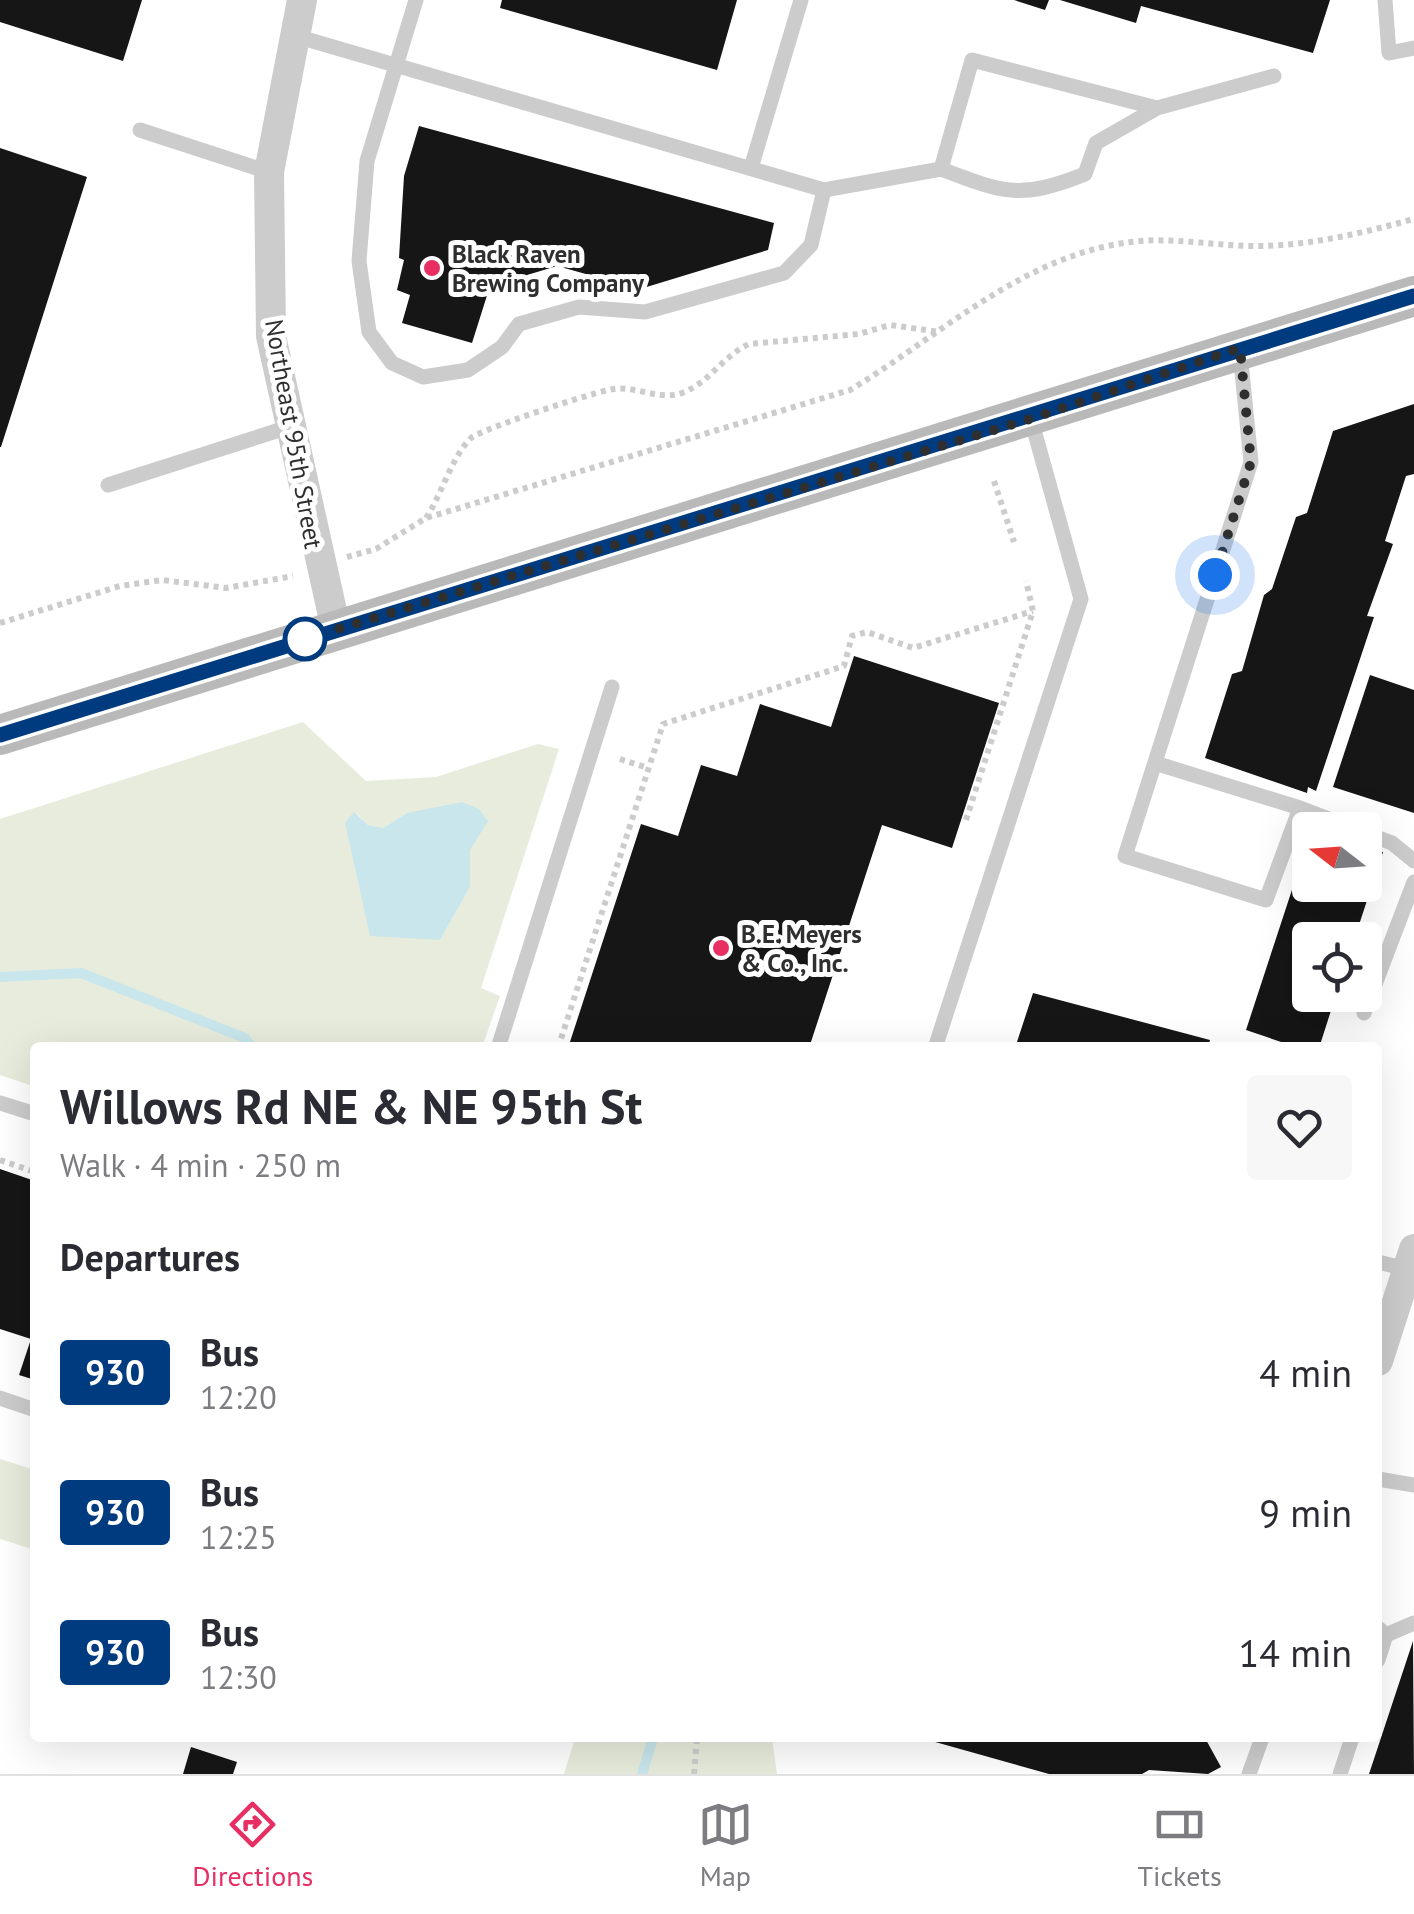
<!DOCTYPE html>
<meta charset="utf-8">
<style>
body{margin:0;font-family:"PT Sans",sans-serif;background:#f7f7f7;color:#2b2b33;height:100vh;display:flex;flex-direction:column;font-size:38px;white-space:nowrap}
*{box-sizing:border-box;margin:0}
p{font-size:32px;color:#7c7c81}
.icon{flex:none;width:55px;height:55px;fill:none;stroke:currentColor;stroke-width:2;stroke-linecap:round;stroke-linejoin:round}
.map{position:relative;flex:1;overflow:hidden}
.side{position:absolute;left:30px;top:1042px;width:1352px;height:700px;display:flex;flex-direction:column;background:#fff;border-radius:10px;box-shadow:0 10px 40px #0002}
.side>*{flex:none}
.badge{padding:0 20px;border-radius:8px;font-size:35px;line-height:65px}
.needle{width:65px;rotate:287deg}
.tools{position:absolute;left:1292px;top:812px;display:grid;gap:20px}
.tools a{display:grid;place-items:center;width:90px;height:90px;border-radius:10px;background:#fff;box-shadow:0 10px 40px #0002;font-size:50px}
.you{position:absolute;width:50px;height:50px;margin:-25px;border:8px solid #fff;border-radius:50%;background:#1a73e8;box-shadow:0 0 0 15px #1a73e833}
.map>.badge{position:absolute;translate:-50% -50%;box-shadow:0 0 0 5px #fff}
h2{padding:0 30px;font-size:38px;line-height:90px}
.round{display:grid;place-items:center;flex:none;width:105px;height:105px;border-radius:10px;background:#f7f7f7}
.headline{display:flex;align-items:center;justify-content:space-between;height:170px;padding:0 30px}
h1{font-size:48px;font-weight:700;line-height:75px}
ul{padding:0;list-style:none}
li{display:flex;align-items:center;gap:30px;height:140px;padding:0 30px}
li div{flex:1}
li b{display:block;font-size:38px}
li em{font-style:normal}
li .badge{min-width:110px;font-weight:700;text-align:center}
.dock{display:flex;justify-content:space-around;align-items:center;height:140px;border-top:2px solid #e1e1e2;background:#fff;font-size:28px;color:#7c7c81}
.dock a{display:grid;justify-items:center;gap:5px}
.dock .on{color:#e72f64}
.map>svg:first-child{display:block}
.green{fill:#e8ecdc;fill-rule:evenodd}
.water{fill:#c8e6ec}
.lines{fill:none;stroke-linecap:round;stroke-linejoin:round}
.stream{stroke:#c8e6ec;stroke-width:10}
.building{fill:#161616}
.path{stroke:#ccc;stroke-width:6;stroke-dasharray:5 5;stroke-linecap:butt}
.service{stroke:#ccc;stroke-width:15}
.minor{stroke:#ccc;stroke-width:30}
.secondary{stroke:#b9b9b9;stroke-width:40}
.line-casing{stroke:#fff;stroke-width:22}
.line{stroke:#003b80;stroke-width:15}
.walk{stroke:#2f2f2f;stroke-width:10;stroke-dasharray:0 18}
.poi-dot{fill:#e72f64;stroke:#fff;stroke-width:4}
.stop-dot{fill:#fff;stroke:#003b80;stroke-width:5}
.labels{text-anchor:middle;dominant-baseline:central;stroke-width:10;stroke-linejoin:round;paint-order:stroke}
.poi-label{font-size:25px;font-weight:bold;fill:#2f2f2f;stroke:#fff;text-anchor:start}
.street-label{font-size:25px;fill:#2f2f2f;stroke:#fff}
</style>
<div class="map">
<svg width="1414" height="1774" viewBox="0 0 1414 1774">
<rect width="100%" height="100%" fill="#fff"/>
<path class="green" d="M303,722L366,781L436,777L538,744L559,749L481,988L500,996L482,1047L35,1048L33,1086L0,1075V819ZM355,812L368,825L383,828L407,813L470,850V887L440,940Z
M0,1459L35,1470V1550L0,1539Z
M575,1738H772L777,1774H564Z"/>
<path class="water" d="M462,802L479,809L488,821L470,850V887L440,940L370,936L345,823L354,812L368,825L383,828L407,813Z"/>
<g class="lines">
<path class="stream" d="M0,977L81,973L245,1038L253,1048
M642,1774L653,1738"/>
</g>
<path class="building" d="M0,0H142L123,61L0,22Z
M502,0H737L717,70L500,8Z
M1014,0H1049L1045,10Z
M1060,0H1330L1313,53L1141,6L1136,23Z
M419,126L774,223L768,250L640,289L557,266L490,286L472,343L402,323L410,295L397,290L404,260L399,258L404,176Z
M0,148L87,177L1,447H0Z
M1414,404V474L1406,476L1385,541L1393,544L1367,616L1374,617L1316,791L1308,787L1307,793L1205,758L1232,674L1242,671L1264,595L1272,589L1296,517L1307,513L1333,431Z
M854,656L999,703L952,848L882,825L809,1048H568L641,824L678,836L701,765L737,776L760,704L831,727Z
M1370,675L1414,690V813L1333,787Z
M1309,838L1310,885H1365V847L1383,852L1354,940H1310V995H1336L1319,1048H1299L1246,1030Z
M1033,993L1210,1040L1208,1048H1015Z
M0,1169L35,1181V1380L19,1375L31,1339L0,1329Z
M1413,1641L1414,1774H1369Z
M921,1738H1205L1221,1767L1208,1774L1149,1770L1142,1774H1049Z
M191,1747L237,1762L233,1774H183Z"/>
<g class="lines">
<path class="path" d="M994,481L1014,542
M426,518C442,494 451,458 471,438C479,430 599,390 614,389C636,386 661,401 682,393C709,383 723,356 749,344L859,334L890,325L940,332
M347,557L376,549L426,518L850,390C943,334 1027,251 1140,241C1178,238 1218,246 1255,246C1310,246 1362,233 1414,219
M0,623L120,586L162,580L226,588L293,576
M620,759L648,768
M966,820L1033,611L1026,581
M558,1048L663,724L844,666L852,636L867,632L913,648L1033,611
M0,1160L35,1172
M694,1774L697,1738"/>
<path class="service" d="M416,0L367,161L359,261L369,332L392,363L423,377L468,370L502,347L519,324L579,307L645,312L784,273L811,245L824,190
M1385,0L1389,53L1414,48
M292,35L824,190L941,169L972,60L1157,108L1274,76
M140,130L269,172
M751,168L801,0
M941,169C1004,193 1020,200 1085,174L1096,143L1157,108
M108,485L289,427
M1155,763L1300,808L1266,900L1125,856L1251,462L1240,352
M1300,808L1357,830
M1365,833L1392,843L1414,861
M1364,1013L1414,882
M498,1048L612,687
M935,1048L1081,599L1031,419
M0,1103L35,1114
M1378,1262L1407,1269
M0,1398L35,1410
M1378,1479L1414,1485
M1378,1628L1386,1635L1378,1660
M1386,1635L1414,1623
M1249,1774L1262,1738
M1340,1774L1352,1738"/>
<path class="minor" d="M302,0L269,172L271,336L336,629
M1378,1361L1414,1249"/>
<path class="secondary" d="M0,735L1414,296"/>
</g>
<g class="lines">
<g class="line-casing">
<path id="line" d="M0,735L1414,296"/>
</g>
<use href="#line" class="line"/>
<path class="walk" d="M305,639L1030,419L1240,348L1251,462L1215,575"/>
</g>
<g class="poi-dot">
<circle cx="432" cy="268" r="10"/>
<circle cx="721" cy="948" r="10"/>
</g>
<circle class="stop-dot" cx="305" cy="639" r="20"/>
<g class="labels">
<g class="poi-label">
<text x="452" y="254">Black Raven<tspan x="452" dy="29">Brewing Company</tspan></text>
<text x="741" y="934">B.E. Meyers<tspan x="741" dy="29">&amp; Co., Inc.</tspan></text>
</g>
<g class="street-label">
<text transform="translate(294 434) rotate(80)">Northeast 95th Street</text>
</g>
</g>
</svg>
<div class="tools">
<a><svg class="needle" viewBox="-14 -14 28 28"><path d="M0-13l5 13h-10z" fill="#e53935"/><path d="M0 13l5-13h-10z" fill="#7c7c81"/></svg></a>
<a><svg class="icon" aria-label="locate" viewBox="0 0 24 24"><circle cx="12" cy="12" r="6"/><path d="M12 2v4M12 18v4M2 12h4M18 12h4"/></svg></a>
</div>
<div class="you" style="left:1215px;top:575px"></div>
<section class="side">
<div class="headline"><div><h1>Willows Rd NE &amp; NE 95th St</h1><p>Walk · 4 min · 250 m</p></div><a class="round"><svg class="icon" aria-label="heart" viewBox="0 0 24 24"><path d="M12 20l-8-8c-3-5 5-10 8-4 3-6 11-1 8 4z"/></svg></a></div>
<h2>Departures</h2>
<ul>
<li><span class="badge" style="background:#003b80;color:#fff">930</span><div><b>Bus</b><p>12:20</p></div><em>4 min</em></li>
<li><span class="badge" style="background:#003b80;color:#fff">930</span><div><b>Bus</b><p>12:25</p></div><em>9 min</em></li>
<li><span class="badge" style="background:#003b80;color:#fff">930</span><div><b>Bus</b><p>12:30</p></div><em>14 min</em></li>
</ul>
</section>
</div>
<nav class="dock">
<a class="on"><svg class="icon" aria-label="directions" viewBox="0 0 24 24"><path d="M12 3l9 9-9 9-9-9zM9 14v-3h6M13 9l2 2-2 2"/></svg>Directions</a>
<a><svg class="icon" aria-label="map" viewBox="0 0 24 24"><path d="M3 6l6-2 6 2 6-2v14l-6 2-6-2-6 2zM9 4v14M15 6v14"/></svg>Map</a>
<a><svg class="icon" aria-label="tickets" viewBox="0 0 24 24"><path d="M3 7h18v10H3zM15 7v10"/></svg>Tickets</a>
</nav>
